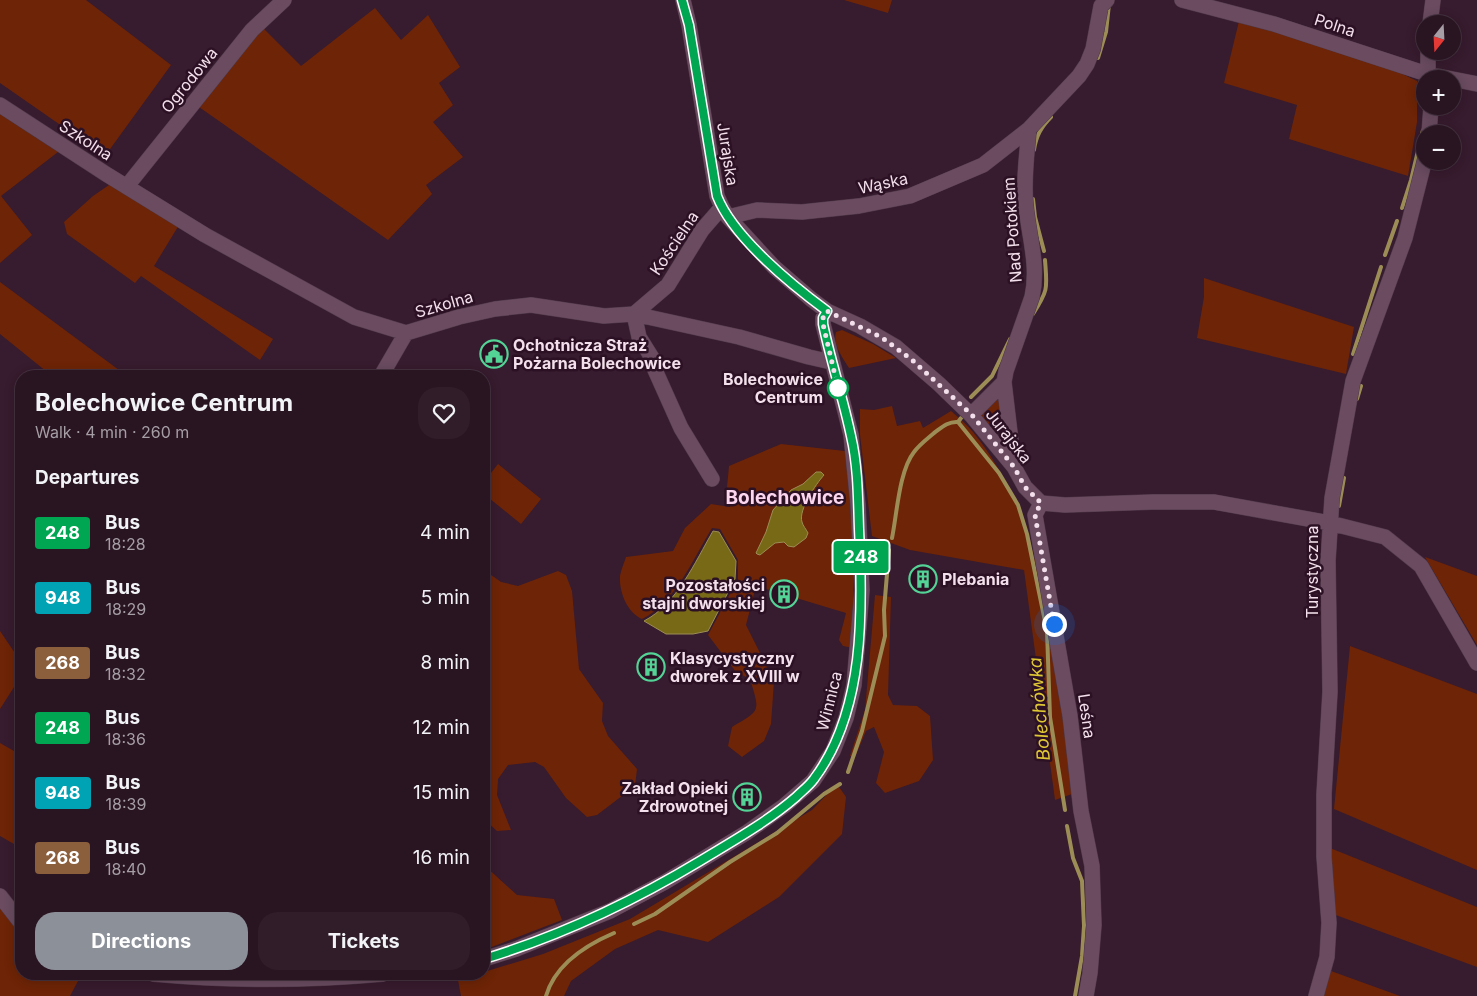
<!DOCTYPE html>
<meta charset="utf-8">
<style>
body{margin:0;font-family:Inter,sans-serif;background:#311d2a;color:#f1f3f6;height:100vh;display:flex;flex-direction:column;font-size:19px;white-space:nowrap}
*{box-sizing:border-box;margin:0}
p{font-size:16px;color:#a59ea5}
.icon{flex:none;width:28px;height:28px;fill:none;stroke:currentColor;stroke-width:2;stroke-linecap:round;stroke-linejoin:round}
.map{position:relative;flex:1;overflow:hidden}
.drawer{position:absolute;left:15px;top:370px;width:475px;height:610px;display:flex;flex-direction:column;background:#291422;border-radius:20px;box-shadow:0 2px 12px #0003,0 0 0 1px #453340}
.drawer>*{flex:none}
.badge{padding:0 10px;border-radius:4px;font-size:18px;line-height:32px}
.needle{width:32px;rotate:198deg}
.fabs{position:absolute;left:1416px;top:15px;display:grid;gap:10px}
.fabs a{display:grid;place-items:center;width:45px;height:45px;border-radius:50%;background:#291422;box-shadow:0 2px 12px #0003,0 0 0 1px #453340;font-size:25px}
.you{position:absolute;width:25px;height:25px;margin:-12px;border:4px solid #fff;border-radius:50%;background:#1a73e8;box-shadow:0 0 0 8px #1a73e833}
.map>.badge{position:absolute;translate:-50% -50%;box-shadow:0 0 0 2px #fff}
h2{padding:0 20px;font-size:19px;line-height:45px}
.round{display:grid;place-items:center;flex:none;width:52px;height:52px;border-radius:20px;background:#311d2a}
.summary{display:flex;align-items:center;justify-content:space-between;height:85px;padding:0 20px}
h1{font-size:24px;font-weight:700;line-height:38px}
.primary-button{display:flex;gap:10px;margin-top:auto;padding:10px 20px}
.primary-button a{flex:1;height:58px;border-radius:20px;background:#8c9099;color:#fff;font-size:20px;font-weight:700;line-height:58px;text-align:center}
.primary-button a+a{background:#311d2a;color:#f1f3f6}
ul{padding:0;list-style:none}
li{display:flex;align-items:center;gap:15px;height:65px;padding:0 20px}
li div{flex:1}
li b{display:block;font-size:19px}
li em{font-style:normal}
li .badge{min-width:55px;font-weight:700;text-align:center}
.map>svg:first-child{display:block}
.green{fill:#6e2406}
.water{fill:#776915;stroke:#9c8d56}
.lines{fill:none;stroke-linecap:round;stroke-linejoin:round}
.stream{stroke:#9c8d56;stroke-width:4}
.minor-casing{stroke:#503949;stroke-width:16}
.minor{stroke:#6a4b60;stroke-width:15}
.line-casing{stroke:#fff;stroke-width:11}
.line{stroke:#00a651;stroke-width:8}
.walk{stroke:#f3e0ec;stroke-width:5;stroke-dasharray:0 9}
.stop-dot{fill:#fff;stroke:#00a651;stroke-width:2.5}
.labels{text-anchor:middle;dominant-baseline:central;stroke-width:5;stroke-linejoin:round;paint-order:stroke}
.street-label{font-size:16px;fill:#f3e0ec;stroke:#2c1124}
.poi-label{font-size:16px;font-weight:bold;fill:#f3e0ec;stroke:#2c1124;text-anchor:start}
.stop-label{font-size:16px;font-weight:bold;fill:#f3e0ec;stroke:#2c1124;text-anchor:end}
.water-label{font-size:18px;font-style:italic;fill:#dfc734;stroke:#2c1124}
.quarter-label{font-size:19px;font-weight:bold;fill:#fcd5ee;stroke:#2c1124}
</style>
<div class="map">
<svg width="1477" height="996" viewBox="0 0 1477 996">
<rect width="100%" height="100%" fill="#371b2e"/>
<path class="green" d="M0,0H86L171,65L105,156L0,83Z
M844,0H892L888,13Z
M375,8L401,40L428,15L460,67L439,83L453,105L433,122L463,157L426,185L432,194L388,240L199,107L262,27L301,66Z
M1239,21L1381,64L1417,81V122L1408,176L1289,139L1297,105L1224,83Z
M0,114L58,152L1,196L32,235L0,263Z
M109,185L179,225L154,266L273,339L260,360L141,276L135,283L67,234L64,222L93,196Z
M1204,278L1354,327L1346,374L1197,338L1204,297Z
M0,282L127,376H52L0,334Z
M842,330L873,344L896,358L849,368C843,358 832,344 836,332Z
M997,398L1000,399L1003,431L1000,432L995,431L981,416L982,411Z
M892,406L897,426L920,421L923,428L951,411C959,418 967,425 973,432C1050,525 1057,679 1072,794L1055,800L1024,570L910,550L872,536L860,435V409L874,410Z
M781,444L845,451C853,515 855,581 853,646L848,647L843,646L839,640L846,613L756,586L746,625L774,681L771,724L764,741L742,757L728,746L732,727C761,710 760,712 750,679L736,672L708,635L738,579V560L720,529L712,528C693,559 675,603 642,619C627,612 619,592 620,576C621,570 624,563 626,557L673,551L685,528L711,504L730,507L727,487L729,466Z
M498,464L541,499L521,524L484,494V482Z
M1425,557L1477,576V645Z
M484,570L501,582L518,586L558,571L566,575L572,591L579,669L603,703L602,721L608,736L637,769L635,786L597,815L587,817L566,798L544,767L535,762L508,765L498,779L497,795L511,830L497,831L484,819Z
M875,595L891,597L888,695L893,705L917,706L930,716L933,760L919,781L885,793L876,783L884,752L874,727L866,731L855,757L850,756L865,710Z
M0,631L21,662V676L0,709Z
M1350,646L1477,694V870L1334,809Z
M0,743L21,755V848L0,836Z
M837,784L846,797L842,834L779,897L708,942L658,930L615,949L571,981L564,996H461L458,980L477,974H484V972L543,954L630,919L812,810Z
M1330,848L1477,907V967L1333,914Z
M484,865L517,895L554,899L562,920L484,950Z
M0,904L21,932V974H67L78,981L70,996H0Z
M1331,971L1400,996H1321Z"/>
<path class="water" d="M816,472H821L824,475C816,484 798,510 802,522C803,526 806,529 808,533L806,538L794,547L788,546L784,542L775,543L760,555L757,554L756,553L766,532L773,510L791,490L803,484Z
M713,531L719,532L736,561L735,579L708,631L693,634H666L644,621C677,604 695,562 713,531Z"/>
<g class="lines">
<path class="stream" d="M1098,58L1106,32L1109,4
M1424,108V80
M1034,150C1036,136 1041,127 1051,117
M1033,199L1035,217L1044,251
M1402,208L1411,180L1423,130
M1385,255L1397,221
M1033,314C1049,289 1047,288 1045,260
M1353,354L1381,267
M971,397L992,376L1010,339
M1357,399L1361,386
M961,418L958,422L999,473L1018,505L1027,534L1047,631L1050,717L1065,810
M1339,506L1344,478
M892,538C897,514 899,471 914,452C919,445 927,439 934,433C941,428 948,421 958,422
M848,772L862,731L885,636L884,610L889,550
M1067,826L1073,858L1082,881L1084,926L1082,956L1075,996
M634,924L655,914L730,862L777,833L824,794L840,784
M546,996C555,965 586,945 614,933"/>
<g class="minor-casing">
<path id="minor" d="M683,0L689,25L717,196L722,207L728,217L774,267L811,299L827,311L860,326L896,347L939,384L971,415L1014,467L1025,487L1041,503L1065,505L1153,502H1214L1330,523L1385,537L1421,566L1477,663
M1182,0L1274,24L1427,74L1477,84
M1430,24L1433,0
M1428,79V51
M0,105L106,174L205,235L354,317L406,333L459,317L495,309L531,305L604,316L634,314L739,337L809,357L831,362
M1429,134L1431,106
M127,186L252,30L284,0
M728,217L757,210L802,212L859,206L910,196L983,165L1029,129
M634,314L639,337L654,361L655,370L681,428L712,479
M634,314L668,285L702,230L722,207
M381,376L406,333
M1004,382L1014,466
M971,415L1004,382L1006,371L1032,297C1039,266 1029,237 1026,206C1023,181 1027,154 1029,129L1079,76L1087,64L1093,49L1101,6L1107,0
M1041,503L1035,515L1070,716L1081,811L1092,866L1094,925L1090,973L1086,996
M0,896L21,923
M484,959L516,949L610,911L665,882L746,833L784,806L813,781L833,751L846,718L854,685L862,590L858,505L851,435L823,324V318L827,311
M153,974C229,981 307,981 383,974
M1316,996L1327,957L1329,923L1324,857V794L1330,692L1328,561L1332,498L1353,381L1405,238L1425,159"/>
</g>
<use href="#minor" class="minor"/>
</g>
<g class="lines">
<g class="line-casing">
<path id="line" d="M484,959C560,936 632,902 700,861C733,841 767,822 796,797C802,791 809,786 814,779C865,711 863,611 859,529C858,498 858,466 851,436C843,398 831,362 823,324V318L827,311C792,285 733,237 717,196L689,25L682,0"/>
</g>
<use href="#line" class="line"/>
<path class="walk" d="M838,388L823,324V318L827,311L881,337L911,359L972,415L1014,467L1025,487L1041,503L1035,515L1054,624"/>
</g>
<defs>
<g id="civic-ring" transform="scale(1.4375)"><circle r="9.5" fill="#2c1124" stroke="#53d396" stroke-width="1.5"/><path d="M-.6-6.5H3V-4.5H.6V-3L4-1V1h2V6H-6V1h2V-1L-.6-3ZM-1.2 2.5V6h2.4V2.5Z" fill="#53d396"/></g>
<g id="building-ring" transform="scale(1.4375)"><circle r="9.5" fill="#2c1124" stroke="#53d396" stroke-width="1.5"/><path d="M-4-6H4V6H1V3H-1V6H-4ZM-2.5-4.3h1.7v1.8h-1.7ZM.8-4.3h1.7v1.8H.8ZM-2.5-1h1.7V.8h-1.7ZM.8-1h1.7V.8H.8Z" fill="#53d396"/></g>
</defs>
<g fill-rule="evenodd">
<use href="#civic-ring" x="494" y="354"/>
<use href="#building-ring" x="923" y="579"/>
<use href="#building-ring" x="784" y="594"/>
<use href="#building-ring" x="651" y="667"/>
<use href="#building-ring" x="747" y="797"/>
</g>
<circle class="stop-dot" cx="838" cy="388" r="10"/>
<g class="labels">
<g class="street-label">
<text transform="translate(1335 25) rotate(18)">Polna</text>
<text transform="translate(189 80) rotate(-51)">Ogrodowa</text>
<text transform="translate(86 140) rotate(33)">Szkolna</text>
<text transform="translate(728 154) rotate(81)">Jurajska</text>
<text transform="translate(883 183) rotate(-12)">Wąska</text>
<text transform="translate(1012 230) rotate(-94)">Nad Potokiem</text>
<text transform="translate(674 243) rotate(-56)">Kościelna</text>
<text transform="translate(444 304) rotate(-16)">Szkolna</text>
<text transform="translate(1009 436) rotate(52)">Jurajska</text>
<text transform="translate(1312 572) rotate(-90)">Turystyczna</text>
<text transform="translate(829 701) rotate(-76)">Winnica</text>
<text transform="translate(1087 716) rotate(82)">Leśna</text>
</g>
<g class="poi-label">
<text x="513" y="345">Ochotnicza Straż<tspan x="513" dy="18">Pożarna Bolechowice</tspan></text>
<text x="942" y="579">Plebania</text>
<text x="765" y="585" text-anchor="end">Pozostałości<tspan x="765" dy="18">stajni dworskiej</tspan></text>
<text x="670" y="658">Klasycystyczny<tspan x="670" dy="18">dworek z XVIII w</tspan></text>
<text x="728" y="788" text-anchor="end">Zakład Opieki<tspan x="728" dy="18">Zdrowotnej</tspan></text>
</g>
<g class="stop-label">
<text x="823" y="379">Bolechowice<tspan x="823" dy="18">Centrum</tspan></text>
</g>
<g class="water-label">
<text transform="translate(1039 709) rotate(-95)">Bolechówka</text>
</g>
<g class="quarter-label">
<text x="785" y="497">Bolechowice</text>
</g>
</g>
</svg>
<div class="fabs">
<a><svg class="needle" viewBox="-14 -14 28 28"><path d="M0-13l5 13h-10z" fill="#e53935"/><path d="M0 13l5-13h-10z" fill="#a59ea5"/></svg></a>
<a>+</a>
<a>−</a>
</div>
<div class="you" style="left:1054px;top:624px"></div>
<b class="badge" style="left:861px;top:557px;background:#00a651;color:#fff">248</b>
<section class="drawer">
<div class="summary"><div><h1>Bolechowice Centrum</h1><p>Walk · 4 min · 260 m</p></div><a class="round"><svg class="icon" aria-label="heart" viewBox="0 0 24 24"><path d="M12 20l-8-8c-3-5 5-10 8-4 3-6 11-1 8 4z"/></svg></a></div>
<h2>Departures</h2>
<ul>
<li><span class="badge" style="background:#00a651;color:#fff">248</span><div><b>Bus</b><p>18:28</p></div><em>4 min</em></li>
<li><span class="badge" style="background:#00a3b4;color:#fff">948</span><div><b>Bus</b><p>18:29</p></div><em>5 min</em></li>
<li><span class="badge" style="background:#8b5e3c;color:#fff">268</span><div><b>Bus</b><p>18:32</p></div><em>8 min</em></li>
<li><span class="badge" style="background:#00a651;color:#fff">248</span><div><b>Bus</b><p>18:36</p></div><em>12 min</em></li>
<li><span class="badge" style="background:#00a3b4;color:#fff">948</span><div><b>Bus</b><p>18:39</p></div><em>15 min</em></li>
<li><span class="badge" style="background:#8b5e3c;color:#fff">268</span><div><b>Bus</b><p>18:40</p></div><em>16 min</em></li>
</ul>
<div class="primary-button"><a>Directions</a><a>Tickets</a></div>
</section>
</div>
